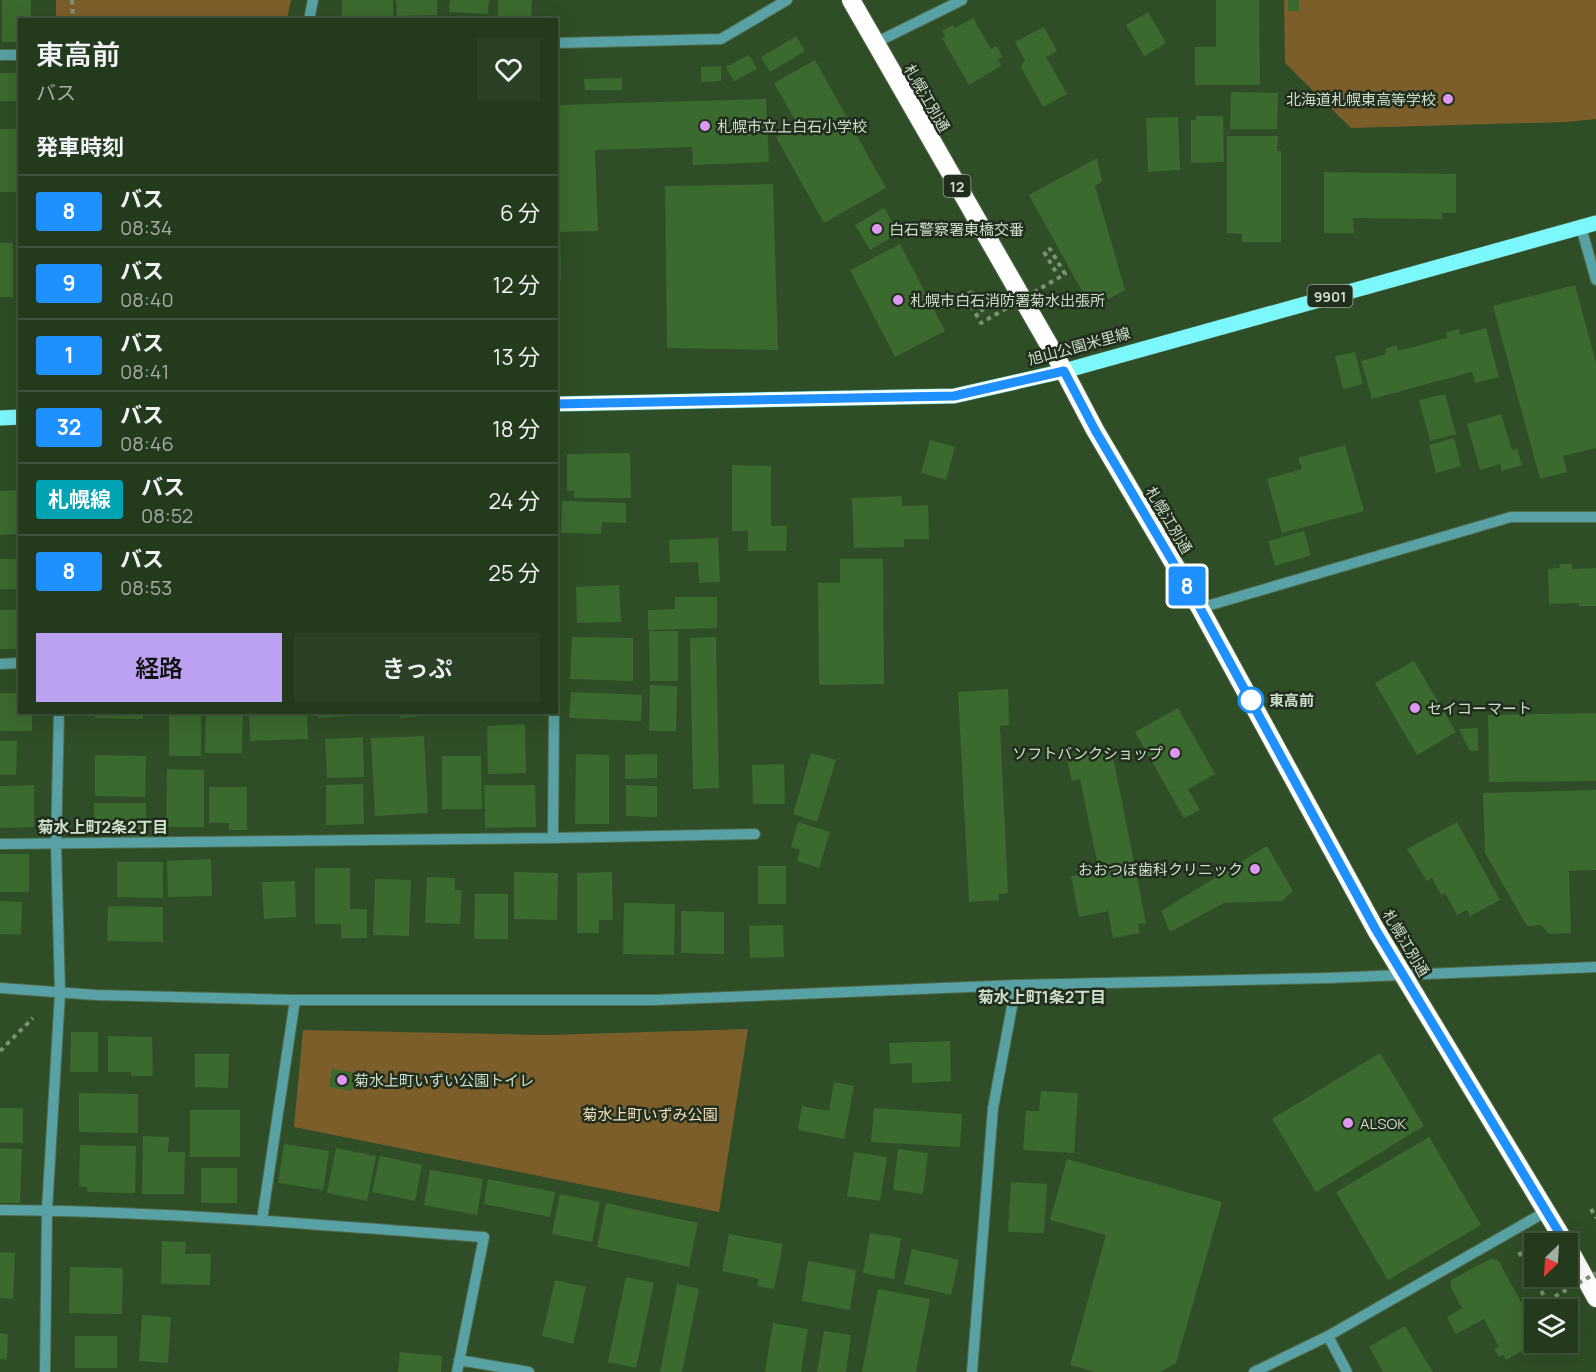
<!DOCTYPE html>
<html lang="ja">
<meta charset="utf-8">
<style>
body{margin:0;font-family:Manrope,"Noto Sans JP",sans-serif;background:#2b4126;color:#f1f3f6;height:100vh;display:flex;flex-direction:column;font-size:22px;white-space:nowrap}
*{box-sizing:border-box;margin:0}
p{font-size:20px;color:#a3ada4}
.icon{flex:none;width:33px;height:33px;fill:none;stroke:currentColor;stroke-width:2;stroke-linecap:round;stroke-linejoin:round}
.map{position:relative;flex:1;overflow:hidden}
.side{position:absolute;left:18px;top:18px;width:540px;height:696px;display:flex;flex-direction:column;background:#233a1d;border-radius:0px;box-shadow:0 6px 24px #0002,0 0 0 2px #40543b}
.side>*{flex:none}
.badge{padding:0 12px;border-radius:4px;font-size:21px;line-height:39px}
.needle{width:39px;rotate:205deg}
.controls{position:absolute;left:1524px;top:1233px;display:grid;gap:12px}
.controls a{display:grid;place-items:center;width:54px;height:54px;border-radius:0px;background:#233a1d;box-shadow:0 6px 24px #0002,0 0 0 2px #40543b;font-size:30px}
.map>.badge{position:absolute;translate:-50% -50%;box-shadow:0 0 0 3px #fff}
h2{padding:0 18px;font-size:22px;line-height:54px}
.round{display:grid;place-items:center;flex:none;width:63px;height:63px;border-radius:0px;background:#2b4126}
.summary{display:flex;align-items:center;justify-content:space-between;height:102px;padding:0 18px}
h1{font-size:28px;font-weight:600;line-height:45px}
.cta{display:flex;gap:12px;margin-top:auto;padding:12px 18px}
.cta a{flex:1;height:69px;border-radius:0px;background:#bca0f2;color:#111;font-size:24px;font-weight:600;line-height:69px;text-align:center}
.cta a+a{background:#2b4126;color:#f1f3f6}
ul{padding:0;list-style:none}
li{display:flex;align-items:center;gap:18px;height:72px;padding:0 18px;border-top:2px solid #40543b}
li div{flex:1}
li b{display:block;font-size:22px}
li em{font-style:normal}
li .badge{min-width:66px;font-weight:700;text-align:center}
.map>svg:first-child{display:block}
.green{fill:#7c5e2b}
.building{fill:#3b6a2e}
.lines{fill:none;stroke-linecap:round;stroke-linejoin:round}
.minor-casing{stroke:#4f6a47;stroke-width:12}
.major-casing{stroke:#4f6a47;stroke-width:16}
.highway-casing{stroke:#4f6a47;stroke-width:20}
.path{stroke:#7b9274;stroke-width:4;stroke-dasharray:4.5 4.5;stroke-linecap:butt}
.minor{stroke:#58a1a4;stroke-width:10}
.major{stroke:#7cf8fd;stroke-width:15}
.highway{stroke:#fff;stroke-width:18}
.path-bridge{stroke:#7b9274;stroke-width:4;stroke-dasharray:4.5 4.5;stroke-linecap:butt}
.line-casing{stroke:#fff;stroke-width:14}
.line{stroke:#1e90ff;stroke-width:9}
.poi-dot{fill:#df98f2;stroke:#212e1e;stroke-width:2}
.stop-dot{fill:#fff;stroke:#1e90ff;stroke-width:3}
.labels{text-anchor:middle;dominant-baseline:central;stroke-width:5;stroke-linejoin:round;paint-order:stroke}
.shield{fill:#212e1e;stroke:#9aaa96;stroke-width:1.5}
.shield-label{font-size:14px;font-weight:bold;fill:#cedfc9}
.street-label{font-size:15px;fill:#cedfc9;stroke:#212e1e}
.poi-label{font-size:15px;fill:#cedfc9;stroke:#212e1e;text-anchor:start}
.stop-label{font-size:15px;font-weight:bold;fill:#cedfc9;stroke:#212e1e;text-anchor:start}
.park-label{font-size:15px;fill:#f7e0bc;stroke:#212e1e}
.neighbourhood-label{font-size:16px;font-weight:bold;fill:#cedfc9;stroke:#212e1e}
</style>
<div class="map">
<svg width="1596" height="1372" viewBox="0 0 1596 1372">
<rect width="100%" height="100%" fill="#2f4d27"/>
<path class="green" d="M56,0H291L287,19L56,20Z
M1284,0H1596V119L1566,122L1351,128L1285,63Z
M748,1029L719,1212L294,1127L303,1030L547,1035Z"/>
<path class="building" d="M2,0H31V20H20V42H2Z
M342,0H393V20H342Z
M396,0H437V15L397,16Z
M450,0H489L488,14L449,12Z
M498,0H532L531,17L498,16Z
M1216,0H1259L1260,85H1195V47H1216Z
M1288,0H1299V11H1288Z
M1148,12L1166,43L1144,56L1126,25Z
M973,18L991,49L996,46L1003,57L998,60L1001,66L969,85L942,38L945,37L942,31L953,25L955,28Z
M1044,27L1057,51L1046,57L1067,94L1043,107L1021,67L1025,60L1015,42Z
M796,36L805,51L770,72L761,57Z
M749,55L757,69L734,81L726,67Z
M815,60L886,188L824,223L776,137L798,125L774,83Z
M721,66V81L701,82V67Z
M0,73H20V101H0Z
M622,78V90H585L584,79Z
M1231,92L1278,93L1277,129H1230Z
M766,99L769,162L693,165L692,147L595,150L598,231L560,232L561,280H556V105Z
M1196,116H1223L1224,162L1191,163V120H1196Z
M1178,117L1180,170L1148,172L1146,118Z
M0,129H20V192H0Z
M1227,136H1278L1277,151H1281V242H1242V234L1227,233Z
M1097,158L1102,181L1095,186L1125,290L1105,301L1082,291L1029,195Z
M1324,172L1456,174V213H1442V219L1353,218L1354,233H1324Z
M773,184L778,350L667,348L665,186Z
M884,208L899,233L870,250L855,225Z
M0,243H13V297H0Z
M900,244L945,331L895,357L850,270Z
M1575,285L1596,363V448L1563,456L1567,472L1540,479L1493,306Z
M1486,328L1499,377L1475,383L1472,372L1372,399L1361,361L1386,354L1385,349L1397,345L1398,351L1447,338L1446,333L1459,329L1460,335Z
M1355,352L1363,384L1343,389L1335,356Z
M1445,394L1456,434L1430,441L1419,400Z
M1501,414L1512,450L1517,448L1522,465L1502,471L1500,464L1480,470L1467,424Z
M1454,438L1461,466L1436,473L1429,445Z
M930,440L955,447L946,480L921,473Z
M1345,445L1364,511L1282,533L1267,479L1302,469L1298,458Z
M630,453L631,498H574V491H567V454Z
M732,465L771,466V526H787L786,551H748V531H732Z
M16,490L17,534L0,535V491Z
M902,496V506L928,505L929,539H904V547L854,548L852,498Z
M562,501L626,503V523L602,522L601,534L561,533Z
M1304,531L1311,555L1275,566L1268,541Z
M718,538L720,582L699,583L698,562L670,563L669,540Z
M0,559H20V589H0Z
M840,559H883L884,684L819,685L818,583H840Z
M1559,564H1572V569L1596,568V606H1579V603L1549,604L1548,569L1560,568Z
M619,585L621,622L577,623L576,587Z
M675,597H717V628L648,630V610L675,609Z
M0,610H20V649H0Z
M649,631H678V681H650Z
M572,637L633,638V681L570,679Z
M716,637L719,788L693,789L690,638Z
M1414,661L1456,732L1417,755L1375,683Z
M650,685L677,686L676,731H649Z
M1008,689L1009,725L1000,726L1008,893L998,894L999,900L969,902L958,692Z
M571,692L642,695L641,721L569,718Z
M0,693H20V712H32V731H0Z
M1178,708L1215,774L1188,789L1200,810L1184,818L1135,732Z
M95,712H143V719L95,718Z
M169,712H201V756H169Z
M206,712H243L242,753H205Z
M249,712H307L308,739L250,741Z
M317,712H386L387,714L318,718Z
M400,712H423V716L400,718Z
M1596,713V781L1489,782L1488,715Z
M525,724L526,773L488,774L487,726Z
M1478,728V751H1470L1459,729Z
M424,736L428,813L375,816L371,738Z
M363,737L364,777L327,778L325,739Z
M0,741H17L16,775H0Z
M1111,747L1146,923L1138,924L1140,933L1113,938L1108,911L1079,917L1071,876L1099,871L1080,779L1072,781L1066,756Z
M811,753L836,760L817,822L793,814Z
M576,754L609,755V824H575Z
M657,754V778L625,779V755Z
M95,755L146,756L145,797L95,796Z
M442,756H481L482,809H442Z
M784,764L785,804H753L752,765Z
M167,769L204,770V827H166Z
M363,784L364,824L326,825V785Z
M34,785V827L0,828V786Z
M484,785H535L536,827L485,828Z
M626,785L657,786V817L626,816Z
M209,787H247V830H229V823H209Z
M1596,790V870L1569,871L1571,933L1549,934L1541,925L1527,926L1485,853L1483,793Z
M94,803H146V839H116V832L94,831Z
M798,822L830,832L819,868L797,861L800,850L791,847Z
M1457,822L1500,900L1470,916L1467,910L1457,915L1445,893L1441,895L1432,878L1427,881L1407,849Z
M1267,846L1293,891L1282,901L1224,903L1170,932L1161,911Z
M0,854H29V892H0Z
M211,859L212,896L168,897L167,861Z
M117,862H163V898L117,897Z
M758,866H786V904H758Z
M315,868H350V909H367V938H341V924H315Z
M514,872L558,873L557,920L514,919Z
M612,872L613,920H599V933H577V873Z
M427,877L455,878V890H462L460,924L425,923Z
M375,879L411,880L409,936L373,935Z
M295,881L296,917L264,919L262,882Z
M475,894H508V939H474Z
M0,901L22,902L21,935L0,934Z
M624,903L675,904L674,955L623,954Z
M108,906L163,907V942L107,941Z
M681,911L724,912V954L681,953Z
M783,925L784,957L750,958L749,926Z
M71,1032H98V1072H70Z
M108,1036L152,1037L153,1076H131V1072H108Z
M950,1041L951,1081L912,1083V1063L890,1064L889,1043Z
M1380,1053L1424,1126L1316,1192L1272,1119Z
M195,1054H229L228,1088L195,1087Z
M332,1069L355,1073L352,1091L329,1087Z
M834,1082L854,1086L844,1139L798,1130L802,1106L829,1111Z
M1041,1091L1078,1093L1074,1153L1023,1150L1026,1111H1039Z
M79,1093L138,1094V1133L79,1132Z
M0,1108H23V1143H0Z
M874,1108L962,1114L960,1147L871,1142Z
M190,1110H240V1157H190Z
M143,1136L169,1137L168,1152H185L184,1194H142Z
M1429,1137L1481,1225L1388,1280L1336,1192Z
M284,1144L329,1151L323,1190L278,1183Z
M80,1145L136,1146L135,1193L87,1192V1187L79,1186Z
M0,1148L22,1149L20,1203H0Z
M336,1148L376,1156L367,1201L327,1193Z
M898,1149L928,1153L923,1194L893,1190Z
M854,1152L887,1157L880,1201L847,1196Z
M380,1156L422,1165L415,1201L372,1192Z
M1067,1159L1222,1202L1176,1363L1160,1372H1095L1070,1365L1106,1235L1050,1220Z
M201,1168H237V1203H201Z
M430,1170L483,1179L477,1215L424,1205Z
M488,1179L555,1192L550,1217L484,1204Z
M1011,1182L1047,1184L1044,1233L1008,1232Z
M560,1194L600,1202L592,1242L552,1234Z
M606,1203L698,1223L689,1267L597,1247Z
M870,1233L901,1238L894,1279L863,1273Z
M729,1234L783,1244L774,1289L757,1286L759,1279L722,1271Z
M162,1241L186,1242L185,1254H211L210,1285L161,1284Z
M912,1249L959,1260L951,1295L904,1284Z
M0,1252L15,1253L13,1299L0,1298Z
M1490,1259L1498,1260L1534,1326V1342H1538L1506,1360L1503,1355L1499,1357L1494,1349L1499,1347L1484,1319L1456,1334L1447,1317L1462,1308L1451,1288V1280Z
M808,1261L856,1270L850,1310L802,1301Z
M70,1267L123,1268L122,1314L69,1313Z
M626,1277L654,1283L636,1368L608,1362Z
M555,1280L586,1287L573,1344L542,1336Z
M677,1284L699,1289L682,1372H660Z
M878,1289L930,1299L916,1372H862Z
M142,1315L171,1317L168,1363L139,1361Z
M773,1323L808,1329L801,1372H765Z
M1405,1326L1433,1372H1383L1369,1347Z
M824,1331L851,1335L846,1372H817Z
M0,1333L8,1334L7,1360L0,1359Z
M75,1336H117V1368H75Z
M400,1352L442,1356L441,1372H398Z"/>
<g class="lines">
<g class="minor-casing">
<path id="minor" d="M309,20L313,0
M556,43L721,39L787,0
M875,43L962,0
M0,55H20
M1581,227L1596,280
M1200,608L1511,517H1596
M0,664L20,663
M553,838L755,834
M0,844L553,838L554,712
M0,988L96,995L295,1000H654L1016,985L1328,978L1596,967
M0,1210C162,1211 323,1225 484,1237L457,1372
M262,1220L295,1000
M459,1360L529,1372
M45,1372L47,1210L60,993L56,844L59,712
M972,1372L993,1108L1016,985
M1254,1372L1328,1336
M1347,1372L1328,1336L1547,1211"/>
</g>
<g class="major-casing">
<path id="major" d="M556,404L954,396L1064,371L1596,223
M0,418L20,417"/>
</g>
<g class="highway-casing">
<path id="highway" d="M851,0L1064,371L1095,430L1200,608L1376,930L1566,1244
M1568,1247L1596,1298"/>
</g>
<path class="path" d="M72,0L73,20
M1044,252L1056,272
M972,292L984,313
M0,1051L33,1018
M1591,1209L1596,1218
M1519,1252L1552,1310
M1568,1337L1575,1351"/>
<use href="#minor" class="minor"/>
<use href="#major" class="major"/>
<use href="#highway" class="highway"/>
<path class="path-bridge" d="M972,292L966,296L981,323L1065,274L1050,249L1044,252
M1547,1301L1596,1273"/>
</g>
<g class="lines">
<g class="line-casing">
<path id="line" d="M556,404L954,396L1064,371L1095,430L1200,608L1376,930L1566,1244"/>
</g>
<use href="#line" class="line"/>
</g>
<g class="poi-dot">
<circle cx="1448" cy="99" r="6"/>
<circle cx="705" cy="126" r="6"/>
<circle cx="877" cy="229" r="6"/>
<circle cx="898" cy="300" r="6"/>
<circle cx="1415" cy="708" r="6"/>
<circle cx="1175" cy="753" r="6"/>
<circle cx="1255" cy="869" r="6"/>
<circle cx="342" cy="1080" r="6"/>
<circle cx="1348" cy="1123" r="6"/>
</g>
<circle class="stop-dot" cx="1251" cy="700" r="12"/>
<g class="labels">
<g class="shield">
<rect x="943.5" y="175" width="27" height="22" rx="4.5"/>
<rect x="1307.5" y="285" width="45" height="22" rx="4.5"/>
</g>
<g class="shield-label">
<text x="957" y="186">12</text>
<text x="1330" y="296">9901</text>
</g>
<g class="street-label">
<text transform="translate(927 98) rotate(60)">札幌江別通</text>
<text transform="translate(1079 346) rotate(-15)">旭山公園米里線</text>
<text transform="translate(1169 520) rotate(59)">札幌江別通</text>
<text transform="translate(1406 943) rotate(59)">札幌江別通</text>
</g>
<g class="poi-label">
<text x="1436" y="99" text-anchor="end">北海道札幌東高等学校</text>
<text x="717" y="126">札幌市立上白石小学校</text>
<text x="889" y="229">白石警察署東橋交番</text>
<text x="910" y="300">札幌市白石消防署菊水出張所</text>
<text x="1427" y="708">セイコーマート</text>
<text x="1163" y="753" text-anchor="end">ソフトバンクショップ</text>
<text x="1243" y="869" text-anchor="end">おおつぼ歯科クリニック</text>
<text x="354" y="1080">菊水上町いずい公園トイレ</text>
<text x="1360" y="1123">ALSOK</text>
</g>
<g class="stop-label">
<text x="1269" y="700">東高前</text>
</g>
<g class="park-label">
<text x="650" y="1114">菊水上町いずみ公園</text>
</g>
<g class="neighbourhood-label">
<text x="103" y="827">菊水上町2条2丁目</text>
<text x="1042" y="997">菊水上町1条2丁目</text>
</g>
</g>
</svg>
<div class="controls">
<a><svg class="needle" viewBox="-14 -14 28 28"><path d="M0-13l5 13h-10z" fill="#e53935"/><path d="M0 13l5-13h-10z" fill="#a3ada4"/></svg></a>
<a><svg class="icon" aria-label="layers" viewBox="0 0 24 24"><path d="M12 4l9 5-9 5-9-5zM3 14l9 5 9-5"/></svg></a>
</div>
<b class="badge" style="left:1187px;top:586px;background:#1e90ff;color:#fff">8</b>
<section class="side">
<div class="summary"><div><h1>東高前</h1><p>バス</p></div><a class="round"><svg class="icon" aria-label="heart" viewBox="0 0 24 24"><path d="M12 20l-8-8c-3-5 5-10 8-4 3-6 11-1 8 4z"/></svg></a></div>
<h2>発車時刻</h2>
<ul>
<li><span class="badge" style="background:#1e90ff;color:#fff">8</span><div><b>バス</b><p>08:34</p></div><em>6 分</em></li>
<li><span class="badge" style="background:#1e90ff;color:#fff">9</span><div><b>バス</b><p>08:40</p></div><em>12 分</em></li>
<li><span class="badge" style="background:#1e90ff;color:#fff">1</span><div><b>バス</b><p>08:41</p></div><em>13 分</em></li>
<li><span class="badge" style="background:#1e90ff;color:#fff">32</span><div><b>バス</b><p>08:46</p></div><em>18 分</em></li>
<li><span class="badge" style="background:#00a3b4;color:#fff">札幌線</span><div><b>バス</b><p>08:52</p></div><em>24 分</em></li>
<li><span class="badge" style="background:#1e90ff;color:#fff">8</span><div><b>バス</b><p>08:53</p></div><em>25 分</em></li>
</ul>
<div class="cta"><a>経路</a><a>きっぷ</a></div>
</section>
</div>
